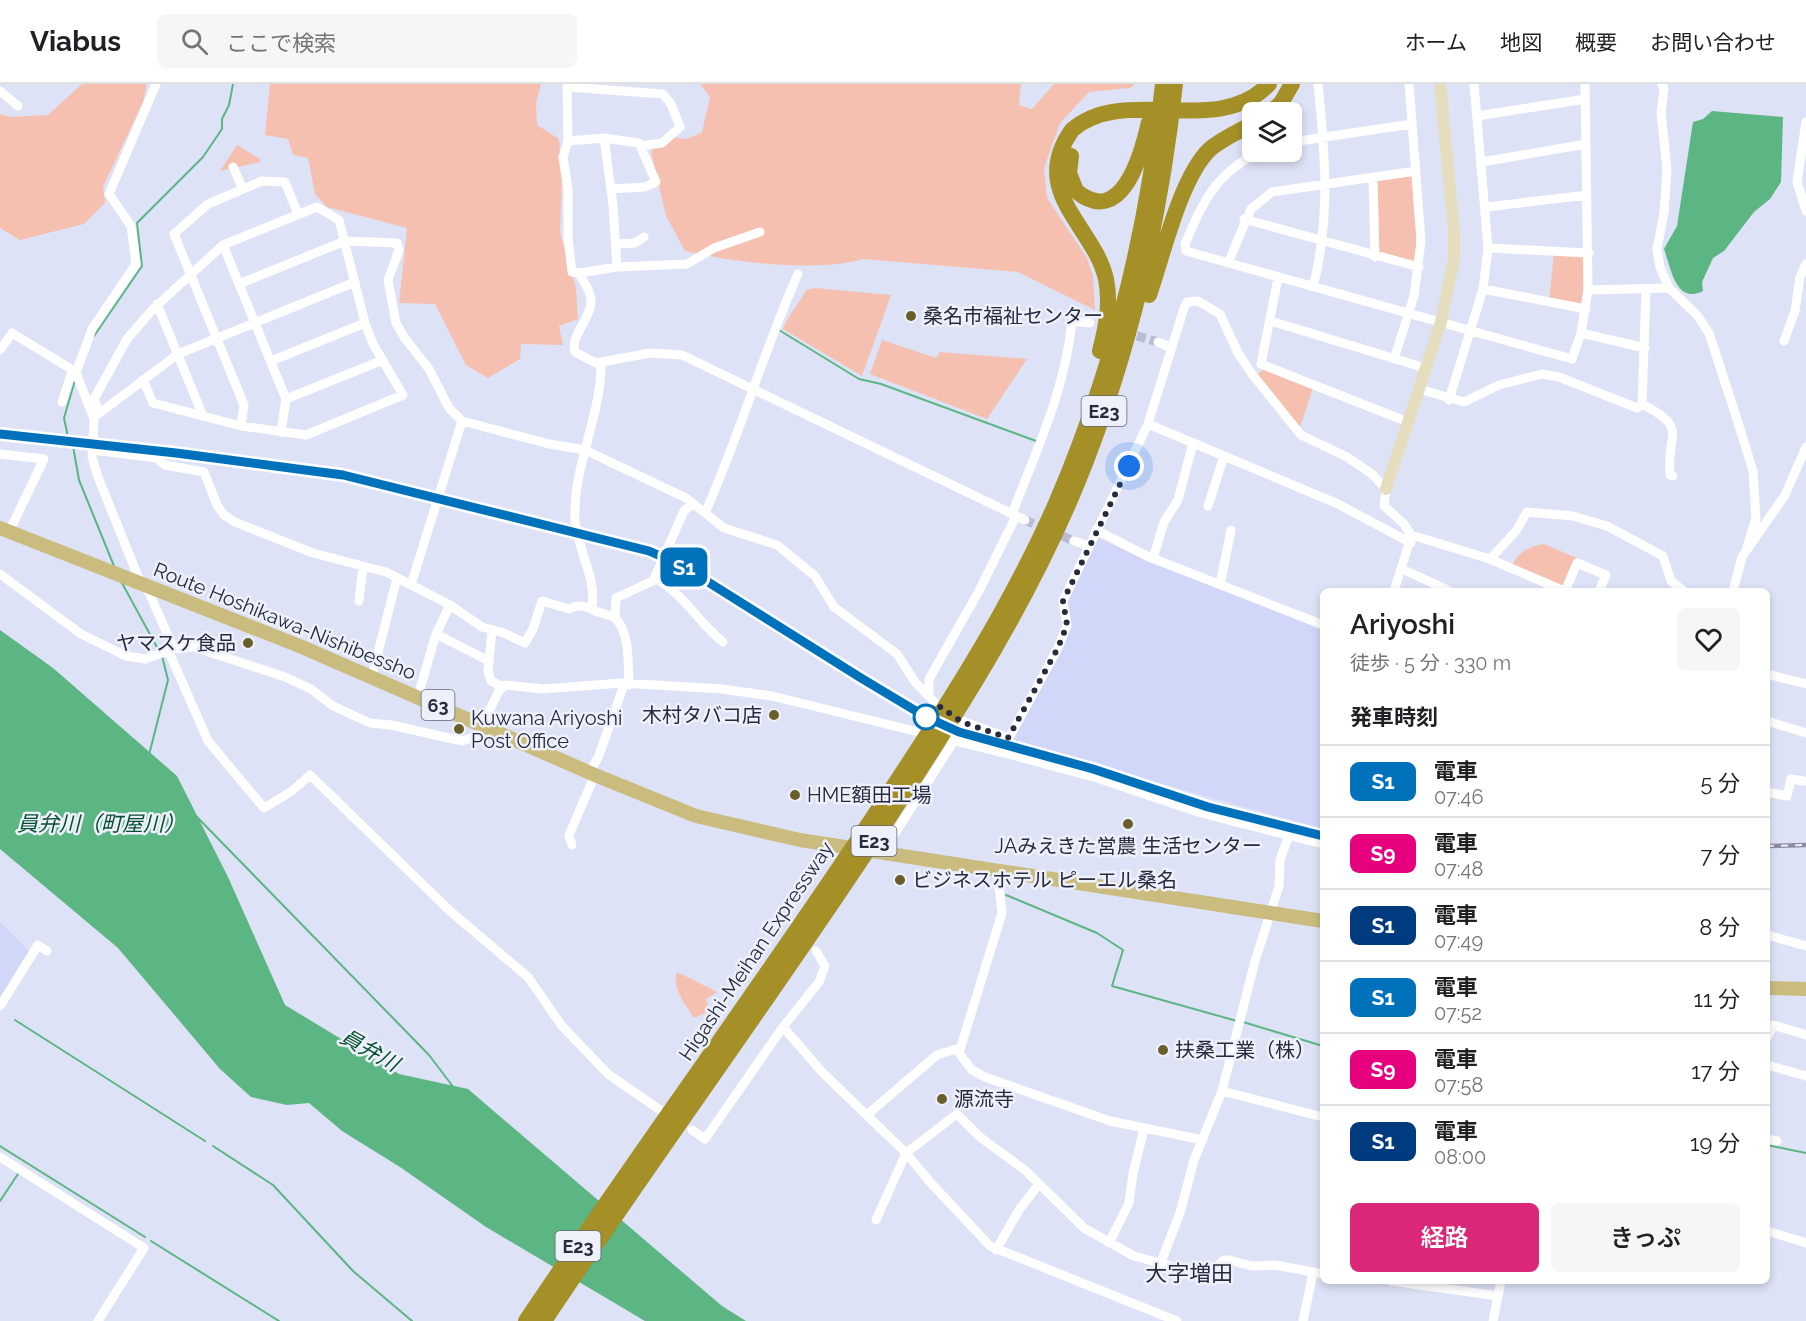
<!DOCTYPE html>
<html lang="ja">
<meta charset="utf-8">
<style>
body{margin:0;font-family:Raleway,"Noto Sans JP",sans-serif;background:#f6f6f6;color:#202124;height:100vh;display:flex;flex-direction:column;font-size:22px;white-space:nowrap}
*{box-sizing:border-box;margin:0}
p{font-size:20px;color:#757577}
.icon{flex:none;width:33px;height:33px;fill:none;stroke:currentColor;stroke-width:2;stroke-linecap:round;stroke-linejoin:round}
.map{position:relative;flex:1;overflow:hidden}
.details{position:absolute;left:1320px;top:504px;width:450px;height:696px;display:flex;flex-direction:column;background:#fff;border-radius:9px;box-shadow:0 3px 9px #0003}
.details>*{flex:none}
.badge{padding:0 12px;border-radius:9px;font-size:21px;line-height:39px}
.buttons{position:absolute;left:1242px;top:18px;display:grid;gap:12px}
.buttons a{display:grid;place-items:center;width:60px;height:60px;border-radius:9px;background:#fff;box-shadow:0 3px 9px #0003;font-size:30px}
.you{position:absolute;width:30px;height:30px;margin:-15px;border:4px solid #fff;border-radius:50%;background:#1a73e8;box-shadow:0 0 0 9px #1a73e833}
.map>.badge{position:absolute;translate:-50% -50%;box-shadow:0 0 0 3px #fff}
h2{padding:0 30px;font-size:22px;line-height:54px}
.round{display:grid;place-items:center;flex:none;width:63px;height:63px;border-radius:9px;background:#f6f6f6}
.head{display:flex;align-items:center;justify-content:space-between;height:102px;padding:0 30px}
h1{font-size:28px;font-weight:600;line-height:45px}
.button{display:flex;gap:12px;margin-top:auto;padding:12px 30px}
.button a{flex:1;height:69px;border-radius:9px;background:#db2777;color:#fff;font-size:24px;font-weight:600;line-height:69px;text-align:center}
.button a+a{background:#f6f6f6;color:#202124}
ul{padding:0;list-style:none}
li{display:flex;align-items:center;gap:18px;height:72px;padding:0 30px;border-top:2px solid #e0e0e0}
li div{flex:1}
li b{display:block;font-size:22px}
li em{font-style:normal}
li .badge{min-width:66px;font-weight:700;text-align:center}
header{display:flex;align-items:center;gap:36px;box-sizing:border-box;height:84px;padding:0 30px;background:#fff;border-bottom:2px solid #e0e0e0}
header strong{font-size:28px}
nav{display:flex;gap:33px;margin-inline-start:auto;font-size:21px}
.search{width:420px;height:54px;background:#f6f6f6;display:flex;align-items:center;gap:15px;box-sizing:border-box;padding:0 21px;border-radius:9px;color:#757577;font-size:22px}
.map>svg:first-child{display:block}
.built{fill:#d1d7f9}
.green{fill:#f6c0b0}
.water{fill:#5bb684}
.lines{fill:none;stroke-linecap:round;stroke-linejoin:round}
.stream{stroke:#5bb684;stroke-width:2}
.street-tunnel{stroke:#babdd1;stroke-width:9;stroke-dasharray:9 4.5;stroke-linecap:butt}
.street{stroke:#fff;stroke-width:9}
.secondary{stroke:#e4debe;stroke-width:12}
.primary{stroke:#c9bc7e;stroke-width:14}
.highway{stroke:#a59028;stroke-width:16}
.rail-casing{stroke:#8b8ea1;stroke-width:4.5}
.rail{stroke:#eef0fa;stroke-width:2;stroke-dasharray:7;stroke-linecap:butt}
.line-casing{stroke:#fff;stroke-width:14}
.line{stroke:#0072bc;stroke-width:9}
.walk{stroke:#282a3d;stroke-width:6;stroke-dasharray:0 10.8}
.poi-dot{fill:#695e2a;stroke:#eef0fa;stroke-width:2}
.stop-dot{fill:#fff;stroke:#0072bc;stroke-width:3}
.labels{text-anchor:middle;dominant-baseline:central;stroke-width:5;stroke-linejoin:round;paint-order:stroke}
.shield{fill:#eef0fa;stroke:#636576;stroke-width:1.5}
.shield-label{font-size:18px;font-weight:bold;fill:#282a3d}
.poi-label{font-size:20px;fill:#282a3d;stroke:#eef0fa;text-anchor:start}
.street-label{font-size:20px;fill:#282a3d;stroke:#eef0fa}
.water-label{font-size:21px;font-style:italic;fill:#044f2f;stroke:#eef0fa}
.quarter-label{font-size:22px;fill:#282a3d;stroke:#eef0fa}
</style>
<header>
<strong>Viabus</strong>
<div class="search"><svg class="icon" aria-label="search" viewBox="0 0 24 24"><circle cx="10" cy="10" r="6"/><path d="M15 15l6 6"/></svg>ここで検索</div>
<nav><a>ホーム</a><a>地図</a><a>概要</a><a>お問い合わせ</a></nav>
</header>
<div class="map">
<svg width="1806" height="1237" viewBox="0 0 1806 1237">
<rect width="100%" height="100%" fill="#dee2f6"/>
<path class="built" d="M1099,454L1146,477L1323,544V745L1010,657L1063,562L1067,518Z
M0,838L29,867L0,914Z"/>
<path class="green" d="M82,0H147L143,18L103,103L105,119L84,140L20,156L0,144V30L11,33L48,31Z
M270,0H541L536,19L537,41L559,55L562,97L560,148L576,204L578,235L559,242L563,261L521,260L520,275L488,294L466,281L435,220L399,219L407,144L327,123L315,110L308,74L293,71L288,55L265,51Z
M700,0H1021L1019,21L1032,25L1054,0H1135L1130,4L1089,8L1060,39L1044,84L1047,114L1087,174L1093,192L1095,226L1018,188L863,175C815,189 733,178 685,167L666,132L651,68L663,52L687,55L702,48L710,13Z
M237,61L260,75V78L220,87Z
M1413,91L1417,136L1416,179L1378,169L1377,97Z
M1554,170L1586,171L1582,222L1549,216Z
M815,204L891,211L862,292L783,245C788,231 799,220 806,206Z
M882,256L936,274L940,268L1027,275L987,335L870,290Z
M1264,285L1313,304L1300,343L1256,291Z
M1544,460L1577,474L1564,506L1511,483C1519,468 1527,463 1544,460Z
M677,888L717,908L706,915L710,927L694,934C686,921 671,904 677,888Z"/>
<path class="water" d="M1712,27L1783,33L1781,98L1770,115L1754,128L1724,167L1713,174L1702,198L1703,207C1676,221 1671,184 1664,165L1677,142L1693,38L1703,35Z
M0,546L53,584L177,692L228,793L285,921L399,990L468,1005L722,1222L746,1237H645L486,1143L400,1083L342,1047L309,1019L287,1021L251,1013L220,985L118,864L0,765Z"/>
<g class="lines">
<path class="stream" d="M779,246L859,295L881,300L1036,357
M94,252L142,182L137,139L203,73L222,45V35L229,21L233,0
M68,353L64,334L75,296
M73,362L79,396L114,482
M122,499L159,567
M149,671L168,596L162,572
M196,732L429,971L454,1004
M1006,811L1097,849L1123,866L1112,902L1237,937
M15,936L205,1057
M1243,938L1323,962
M1767,1061L1806,1069
M0,1062L145,1153
M213,1062L273,1101L353,1187L412,1237
M0,1117L20,1087
M151,1157L279,1237"/>
<path class="street-tunnel" d="M1124,248L1158,258
M1025,436L1074,457"/>
<path class="street" d="M1662,0L1664,5L1661,29L1667,85L1664,129L1657,165L1660,183L1669,204L1697,231L1709,249L1735,329L1753,387L1756,435L1747,463
M0,7L18,22
M1477,32L1585,15
M1806,38L1797,98L1806,127
M604,54L639,59L656,98L645,103L611,105
M568,57L563,73L568,106V154L572,188L579,189
M1292,58L1412,40
M1258,68C1214,92 1204,116 1185,160L1186,167L1572,275L1581,249L1588,206L1585,0
M1482,78L1586,60
M233,83L243,105
M1373,94L1375,173
M1487,123L1587,111
M1244,135L1419,183
M760,148L714,164L687,180L617,183L579,189C583,197 590,206 591,215C592,234 570,251 575,268L596,279L650,269L682,271L1025,436
M616,160L635,159L644,153
M223,161L286,315L281,348
M1488,164L1589,169
M1228,179L1251,125L1272,108L1416,87
M617,183L613,121L604,54L568,57L567,3L663,10L671,20L680,43L662,59L640,62
M1278,194L1261,280L1408,338
M239,200L345,157L397,159L399,166L388,196L396,239L404,253L429,285L449,324L462,337L549,360L585,366L686,414L724,444L777,461L815,492L834,523L897,570L915,598L936,620L962,637L1009,654
M1313,203C1331,134 1325,69 1318,0
M1483,205L1586,225
M1588,206L1669,204
M157,220L203,332
M1271,237L1425,284
M1581,249L1645,264
M1784,257L1795,227L1800,193L1806,180
M1158,258L1172,264
M0,266L12,249L76,288
M1394,275L1414,212L1421,157L1409,0
M271,277L365,239
M1419,305L1464,318L1499,301L1542,290L1559,293L1637,324L1642,320L1646,205
M286,315L383,276
M1449,316L1483,205L1488,164L1474,0
M62,318L72,288
M1642,320C1690,345 1666,348 1670,391L1673,392
M99,328L94,315L127,255L153,225L223,161L317,123L339,136L365,239L373,260L403,311L306,351L241,342L153,319L143,296
M97,331L178,270L355,198
M1148,340L1338,420L1411,459
M241,342L244,321L174,150L208,120L262,97L285,98L298,130
M93,366L157,374L165,381L204,388L217,421L224,431L235,438L313,469L386,488L450,521L482,543L504,549L525,559L533,545L542,517L569,525C579,520 586,522 595,527C602,530 612,530 617,536C630,551 628,582 629,601
M0,370L44,375L9,448
M1208,422L1224,372
M705,429C740,351 763,268 798,190
M1012,430C1036,368 1066,303 1072,237L1090,239
M1096,446L1147,472L1323,541
M1074,457L1089,462
M1153,475L1164,438L1178,416L1193,359
M1490,475L1564,507
M1402,485L1450,507
M0,490L81,550L126,572L145,575L174,565L194,563L285,593L311,605L333,622L370,639L391,641L462,657L485,649L489,644
M653,497L684,427L692,420
M141,500L98,393L92,373L94,335L76,289L92,245L136,180L131,142L109,110L156,0
M411,501L462,337
M1220,501L1231,446
M146,502L174,565
M1394,507L1411,453
M1565,507L1577,479L1606,491L1599,507
M1733,507L1742,473L1785,411L1806,363
M359,517L363,482
M592,524C597,491 576,465 575,434C573,381 602,331 601,278
M615,534L616,514L657,495C686,513 698,538 723,558
M492,547L488,587L491,597L503,603
M436,550L489,577
M168,566L208,657L264,724L292,707L310,691L450,827L528,893L562,942L608,990L660,1026
M1767,590L1806,600
M372,592L397,494
M418,612L436,550L450,521
M929,612V595L979,507L1016,432
M1767,637L1806,649
M482,641L499,607L505,601L543,605L622,599L722,605L772,612L1008,670L1097,694L1201,729L1323,760
M1008,670L1009,654L1058,564L1067,541L1063,517L1148,340L1184,224L1187,218L1198,217L1220,230L1238,269L1252,290L1301,351L1347,373L1372,390L1386,405L1384,422L1403,439L1411,451L1490,475L1516,447L1527,428L1573,432L1607,442L1663,472L1671,497L1684,507
M589,688L598,674L624,601
M1767,708L1787,712L1791,695L1804,697
M572,761L569,751L595,691
M883,768L954,657
M1767,851L1806,862
M0,922L38,861L47,867
M783,943L822,988L906,1069L930,1098L990,1162L1177,1237
M1767,954L1773,941L1806,951
M959,969L1002,829L997,786
M1767,981L1806,992
M1222,1007L1323,1033
M868,1030L937,971L956,965L972,986L985,993L1110,1037L1203,1056
M692,1046L705,1055L783,943L819,898L825,882L816,867
M1767,1055L1777,1057
M0,1073L144,1164L98,1237
M876,1136L906,1069L957,1030L980,1053L1026,1087L1084,1144L1134,1172L1207,1192L1224,1176H1229L1252,1182L1275,1181L1323,1190
M1767,1147L1806,1159
M1109,1159L1129,1119L1133,1089L1144,1045
M996,1166L1019,1126L1039,1100
M1161,1178L1180,1129L1194,1076L1222,1007L1255,877L1279,802L1280,776L1289,751
M1391,1197L1498,1212
M1303,1237L1313,1189
M1493,1237L1501,1197"/>
<path class="secondary" d="M1386,405L1441,238L1454,175V148L1440,0"/>
<path class="primary" d="M0,444L302,563L595,691L696,732L800,756L1323,837
M1767,904L1806,905"/>
<path class="highway" d="M1271,28L1281,19L1292,0
M1071,72L1069,89L1076,107C1122,145 1142,69 1149,38
M1149,211C1163,171 1180,95 1209,66C1221,55 1238,48 1252,40
M1100,267C1106,244 1111,220 1106,195C1094,142 1028,108 1072,46C1125,0 1217,55 1269,0
M526,1237C638,1070 757,908 868,741C937,637 1007,532 1057,417C1114,284 1148,144 1163,0
M544,1237C655,1070 774,909 884,741C960,625 1036,507 1086,377C1133,255 1161,130 1175,0"/>
<g class="rail-casing">
<path id="rail" d="M0,350L176,369L343,391L649,467L681,481L861,594L926,633L959,648L1093,685L1208,723L1323,752
M1767,762L1806,761"/>
</g>
<use href="#rail" class="rail"/>
</g>
<g class="lines">
<g class="line-casing">
<path id="line" d="M0,350L176,369L343,391L649,467L681,481L861,594L926,633L959,648L1093,685L1208,723L1323,752"/>
</g>
<use href="#line" class="line"/>
<path class="walk" d="M926,633L936,620L962,638L1008,654L1058,564L1067,541L1063,517L1129,382"/>
</g>
<g class="poi-dot">
<circle cx="911" cy="232" r="6"/>
<circle cx="248" cy="559" r="6"/>
<circle cx="774" cy="631" r="6"/>
<circle cx="459" cy="645" r="6"/>
<circle cx="795" cy="711" r="6"/>
<circle cx="1128" cy="740" r="6"/>
<circle cx="900" cy="796" r="6"/>
<circle cx="1163" cy="966" r="6"/>
<circle cx="942" cy="1015" r="6"/>
</g>
<circle class="stop-dot" cx="926" cy="633" r="12"/>
<g class="labels">
<g class="shield">
<rect x="1081.5" y="312" width="45" height="30" rx="4.5"/>
<rect x="421.5" y="606" width="33" height="30" rx="4.5"/>
<rect x="851.5" y="742" width="45" height="30" rx="4.5"/>
<rect x="555.5" y="1147" width="45" height="30" rx="4.5"/>
</g>
<g class="shield-label">
<text x="1104" y="327">E23</text>
<text x="438" y="621">63</text>
<text x="874" y="757">E23</text>
<text x="578" y="1162">E23</text>
</g>
<g class="poi-label">
<text x="923" y="232">桑名市福祉センター</text>
<text x="236" y="559" text-anchor="end">ヤマスケ食品</text>
<text x="762" y="631" text-anchor="end">木村タバコ店</text>
<text x="471" y="634">Kuwana Ariyoshi<tspan x="471" dy="23">Post Office</tspan></text>
<text x="807" y="711">HME額田工場</text>
<text x="1128" y="762" text-anchor="middle">JAみえきた営農 生活センター</text>
<text x="912" y="796">ビジネスホテル ピーエル桑名</text>
<text x="1175" y="966">扶桑工業（株）</text>
<text x="954" y="1015">源流寺</text>
</g>
<g class="street-label">
<text transform="translate(285 537) rotate(22)">Route Hoshikawa-Nishibessho</text>
<text transform="translate(756 867) rotate(-56)">Higashi-Meihan Expressway</text>
</g>
<g class="water-label">
<text x="101" y="739">員弁川（町屋川）</text>
<text transform="translate(370 966) rotate(29)">員弁川</text>
</g>
<g class="quarter-label">
<text x="1189" y="1189">大字増田</text>
</g>
</g>
</svg>
<div class="buttons">
<a><svg class="icon" aria-label="layers" viewBox="0 0 24 24"><path d="M12 4l9 5-9 5-9-5zM3 14l9 5 9-5"/></svg></a>
</div>
<div class="you" style="left:1129px;top:382px"></div>
<b class="badge" style="left:684px;top:483px;background:#0072bc;color:#fff">S1</b>
<section class="details">
<div class="head"><div><h1>Ariyoshi</h1><p>徒歩 · 5 分 · 330 m</p></div><a class="round"><svg class="icon" aria-label="heart" viewBox="0 0 24 24"><path d="M12 20l-8-8c-3-5 5-10 8-4 3-6 11-1 8 4z"/></svg></a></div>
<h2>発車時刻</h2>
<ul>
<li><span class="badge" style="background:#0072bc;color:#fff">S1</span><div><b>電車</b><p>07:46</p></div><em>5 分</em></li>
<li><span class="badge" style="background:#e6007e;color:#fff">S9</span><div><b>電車</b><p>07:48</p></div><em>7 分</em></li>
<li><span class="badge" style="background:#003b80;color:#fff">S1</span><div><b>電車</b><p>07:49</p></div><em>8 分</em></li>
<li><span class="badge" style="background:#0072bc;color:#fff">S1</span><div><b>電車</b><p>07:52</p></div><em>11 分</em></li>
<li><span class="badge" style="background:#e6007e;color:#fff">S9</span><div><b>電車</b><p>07:58</p></div><em>17 分</em></li>
<li><span class="badge" style="background:#003b80;color:#fff">S1</span><div><b>電車</b><p>08:00</p></div><em>19 分</em></li>
</ul>
<div class="button"><a>経路</a><a>きっぷ</a></div>
</section>
</div>
